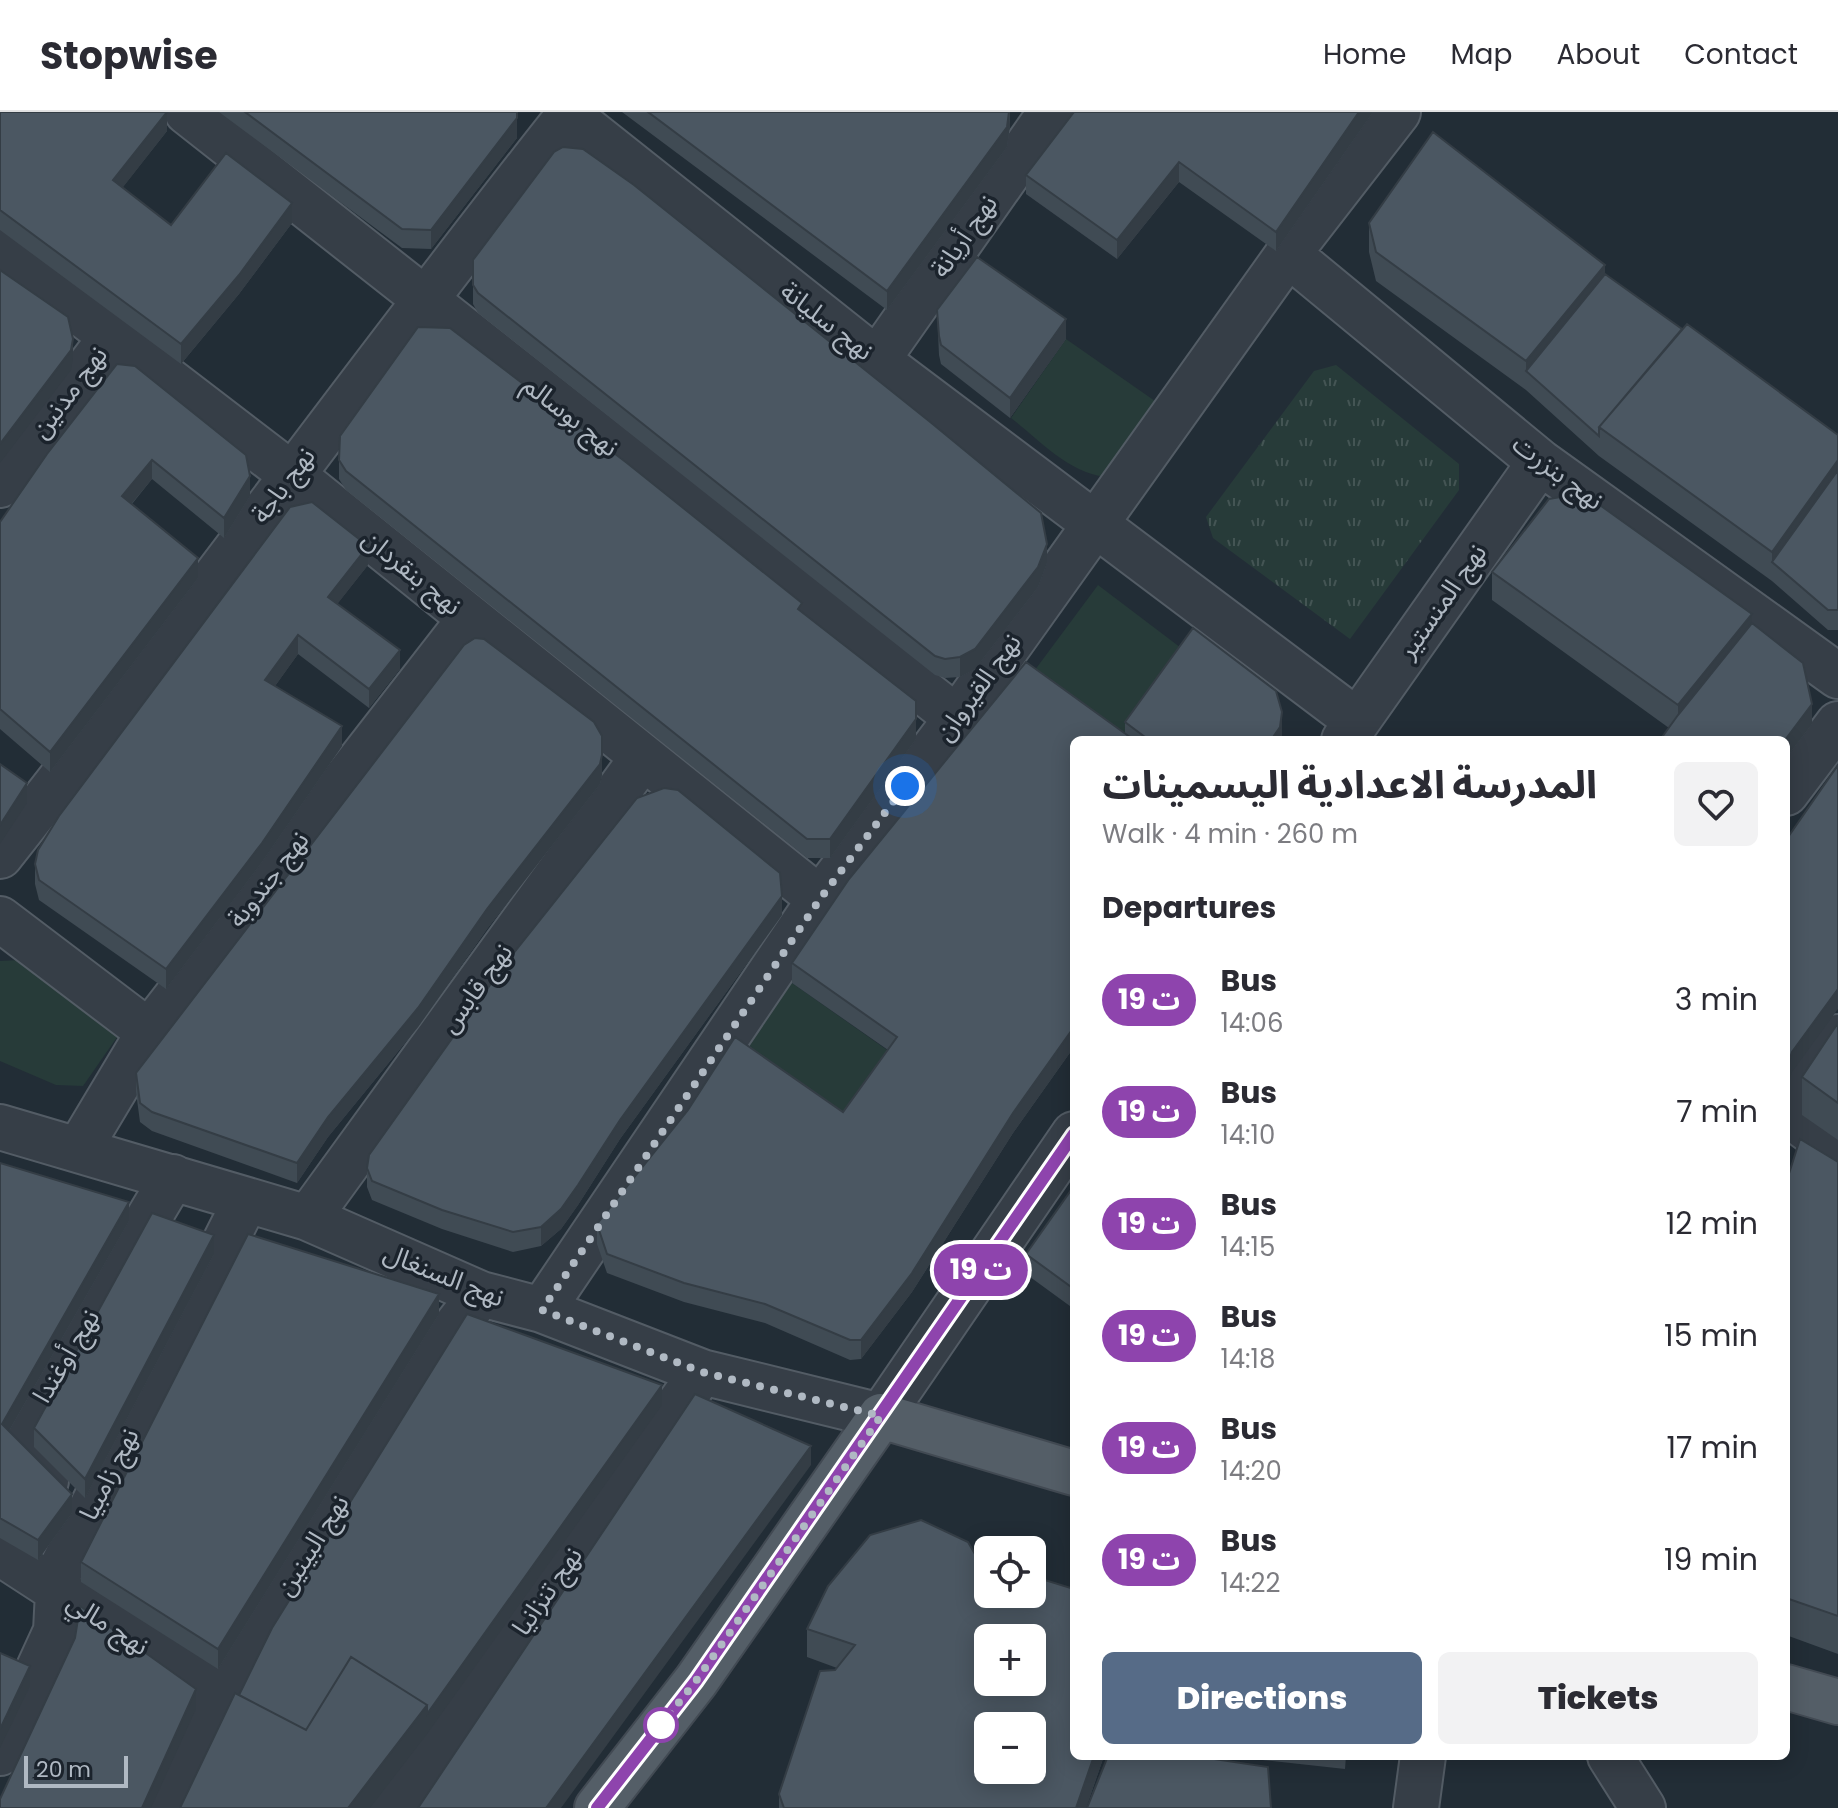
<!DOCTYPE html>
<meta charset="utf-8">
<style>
body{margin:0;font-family:Poppins,"Noto Sans Arabic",sans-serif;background:#f2f2f3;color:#2b2b33;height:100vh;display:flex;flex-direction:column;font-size:30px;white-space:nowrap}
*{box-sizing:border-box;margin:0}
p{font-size:26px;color:#7c7c81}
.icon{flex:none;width:44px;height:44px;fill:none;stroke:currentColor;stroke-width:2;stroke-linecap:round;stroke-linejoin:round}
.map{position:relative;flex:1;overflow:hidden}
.details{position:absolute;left:1070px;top:624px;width:720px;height:1024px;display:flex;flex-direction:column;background:#fff;border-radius:12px;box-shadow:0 4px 20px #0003}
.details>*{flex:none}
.badge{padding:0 16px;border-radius:26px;font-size:28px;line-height:52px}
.fabs{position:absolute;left:974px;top:1424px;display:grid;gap:16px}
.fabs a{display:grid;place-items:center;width:72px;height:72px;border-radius:12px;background:#fff;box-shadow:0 4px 20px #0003;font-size:40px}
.scale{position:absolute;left:24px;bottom:20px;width:104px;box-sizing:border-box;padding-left:8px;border:4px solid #b0b9c3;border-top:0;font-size:22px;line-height:28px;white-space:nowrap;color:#b0b9c3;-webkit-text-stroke:6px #1b232c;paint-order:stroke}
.you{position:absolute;width:40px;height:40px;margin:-20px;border:6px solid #fff;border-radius:50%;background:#1a73e8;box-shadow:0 0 0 12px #1a73e833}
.map>.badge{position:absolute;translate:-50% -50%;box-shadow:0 0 0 4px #fff}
h2{padding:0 32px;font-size:30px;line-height:72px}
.round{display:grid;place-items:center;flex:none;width:84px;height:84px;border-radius:12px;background:#f2f2f3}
.headline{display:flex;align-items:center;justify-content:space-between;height:136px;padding:0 32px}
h1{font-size:38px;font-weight:800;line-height:60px}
.action{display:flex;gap:16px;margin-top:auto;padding:16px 32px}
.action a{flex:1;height:92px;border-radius:12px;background:#566b87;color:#fff;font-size:32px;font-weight:800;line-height:92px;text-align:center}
.action a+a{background:#f2f2f3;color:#2b2b33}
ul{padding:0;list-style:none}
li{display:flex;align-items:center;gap:24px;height:112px;padding:0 32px}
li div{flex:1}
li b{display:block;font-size:30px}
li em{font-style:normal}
li .badge{min-width:88px;font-weight:700;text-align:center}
header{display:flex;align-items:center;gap:48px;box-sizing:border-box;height:112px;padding:0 40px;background:#fff;border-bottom:2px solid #e1e1e2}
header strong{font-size:38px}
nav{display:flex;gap:44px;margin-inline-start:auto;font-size:28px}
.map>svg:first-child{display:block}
.green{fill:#273b39}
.park{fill:url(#park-tufts)}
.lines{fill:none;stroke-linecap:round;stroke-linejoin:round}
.minor-casing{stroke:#535c65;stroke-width:48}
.major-casing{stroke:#424a53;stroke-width:48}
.minor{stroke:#363e47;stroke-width:44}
.major{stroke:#545e67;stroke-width:44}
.wall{fill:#404b54}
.shaded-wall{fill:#343d45}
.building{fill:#4b5762;stroke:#343d45;stroke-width:2;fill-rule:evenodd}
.line-casing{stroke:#fff;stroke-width:18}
.line{stroke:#8e44ad;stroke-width:12}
.walk{stroke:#b0b9c3;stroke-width:8;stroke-dasharray:0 14.4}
.stop-dot{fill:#fff;stroke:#8e44ad;stroke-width:4}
.labels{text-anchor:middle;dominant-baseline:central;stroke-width:7;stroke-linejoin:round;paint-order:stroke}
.street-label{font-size:26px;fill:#b0b9c3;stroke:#1b232c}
</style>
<header>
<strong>Stopwise</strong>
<nav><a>Home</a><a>Map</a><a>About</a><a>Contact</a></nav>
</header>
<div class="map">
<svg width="1838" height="1696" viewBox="0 0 1838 1696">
<defs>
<pattern id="park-tufts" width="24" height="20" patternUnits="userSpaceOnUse" patternTransform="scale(2)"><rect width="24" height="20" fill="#273b39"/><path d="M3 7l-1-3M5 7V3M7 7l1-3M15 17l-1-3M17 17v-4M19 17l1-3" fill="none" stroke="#445554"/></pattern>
</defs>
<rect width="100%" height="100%" fill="#222d36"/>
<path class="green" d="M1066,227L1165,296L1114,365C1073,366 1042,330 1011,306Z
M1098,473L1193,545L1133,628L1026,570Z
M41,847L122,918L83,974L56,973L0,949V849Z
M792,871L897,945L843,1020L735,945Z"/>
<path class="park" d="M1336,253L1459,352V378L1350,527L1213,426L1206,405L1314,259Z"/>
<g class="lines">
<g class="minor-casing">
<path id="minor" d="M187,0L957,606
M565,0L877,248L1357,609
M0,139L291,362L820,787
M1288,142L1540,350L1838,564
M877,248L1051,0
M0,373L110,227
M1344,628L1540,350
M1786,681L1838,612
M0,744C194,500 375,247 569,3
M0,807L149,920
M1838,925L1792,989L1796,1008L1838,1039
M0,1015L308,1106L481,1182L542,1198L702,1260L881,1304L1074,1022
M79,1037L149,920L470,507
M308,1106L643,645
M542,1198L820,787L957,606L1288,142L1398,0
M46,1369L18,1345L14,1331L173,1065
M0,1441L217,1582
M0,1641L56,1519L59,1461L245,1090
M1610,1644L1643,1696
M164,1696L217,1582L431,1246L481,1182
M391,1696L702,1260
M1416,1696L1423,1644"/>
</g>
<g class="major-casing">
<path id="major" d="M1786,1575L1838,1590
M597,1696L696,1569L881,1304L1074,1361"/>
</g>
<use href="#minor" class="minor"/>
<use href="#major" class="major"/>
</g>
<path class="wall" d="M0,0L167,19L122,76L171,113L292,111L239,182L181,252L0,118Z
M219,0H517V26L431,137L402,136Z
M622,0H1010V13L1007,35L887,198Z
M1373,0L1276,139L1179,70L1117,147L1026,82V63Z
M1369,111L1605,162L1682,217L1838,323V518H1828L1772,469L1599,344L1526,278L1376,169L1369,140Z
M473,148L1047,451L1038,475L975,557L960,565L945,566L935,563L478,201L473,192Z
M937,198L1066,227L1010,306L941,252L939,243Z
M117,252L250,384L224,426L152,367L132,392L198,466L50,660L0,617V410Z
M339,348L802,500L916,627L830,746H807L346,378L339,367Z
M368,453L337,492L400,557L369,596L298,542L275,574L342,634L262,750L166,877L39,788L35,772V752Z
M1492,460L1752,511L1812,612L1786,646V628L1669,616L1492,488Z
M1193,516L1276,579L1282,600V628H1074V935L1013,1021L912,1180L861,1247L850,1248L765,1211L684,1190L607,1161L597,1132V1112L688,998L735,925L843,1000L888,938L792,871V851L849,767L1026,550L1125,622V610Z
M602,663L600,672L487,817L418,915L328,1025L297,1071L152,1019L140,1010L136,980V961Z
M782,803L620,1027L578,1093L561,1117L541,1134L513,1140L442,1117L372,1088L367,1075V1056Z
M1838,911V1028L1802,1003V965Z
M1838,1050V1542L1786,1523V1071Z
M0,1051L129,1109L9,1319L72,1401L38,1448L0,1426Z
M1074,1074V1197L1026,1162V1142Z
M214,1142L85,1386L34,1335V1316Z
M439,1202L218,1557L81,1470V1450Z
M979,1449L1104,1644L1086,1696H779V1682L837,1556L807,1545V1517Z
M1262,1644H1346L1345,1657L1262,1648Z"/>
<path class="shaded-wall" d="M167,0V19L113,88V68Z
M517,0V26L431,137V118Z
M1009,0L1010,13L1007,35L887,198V179Z
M1359,0H1373L1276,139V120Z
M1179,50V70L1117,147V128Z
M292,91V111L239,182L181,252V232Z
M1605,153V182L1526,259V249Z
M1066,207V227L1010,306V286Z
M73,227V246L71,258L0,351V332Z
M152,348V367L122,403V384Z
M1838,348V377L1772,450V440Z
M250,364V384L224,426V406Z
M1047,432V451L1038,475L975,557L960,565V545Z
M368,434V453L328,504V485Z
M198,446V466L50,660V640Z
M1752,502V531L1678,622V593Z
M298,523V542L265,588V568Z
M400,538V557L369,596V577Z
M1812,592V612L1786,646V628H1785Z
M1282,600V628H1271Z
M916,607V627L830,746V727Z
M342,614V634L262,750L166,877V857Z
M602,643V663L600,672L487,817L418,915L328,1025L297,1071V1051L328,1005L487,797Z
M27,671V691L0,732V713Z
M782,784V803L620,1027L578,1093L561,1117L541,1134V1115Z
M1838,877V897L1792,960L1786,979V959L1792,940Z
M1074,915V935L1013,1021L912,1180L861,1247V1228L1013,1001Z
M129,1090V1109L2,1331V1312Z
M214,1123V1142L85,1386V1367Z
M439,1182V1202L218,1557V1537Z
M662,1273V1293L427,1622L370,1696H348Z
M811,1334V1353L561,1696H546Z
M72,1382V1401L38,1448V1428Z
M30,1554V1574L0,1636V1617Z
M196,1577V1597L151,1696H142Z
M1094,1644H1104L1086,1696H1076Z"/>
<path class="building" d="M0,0H167L113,68L171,113L226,41L292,91L239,163L181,232L0,98Z
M245,0H517V6L431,118L402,117Z
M648,0H1009L1007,15L887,179Z
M1074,0H1359L1276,120L1179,50L1117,128L1026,63Z
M1433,20L1605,153L1526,249L1376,140L1369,111Z
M563,35L583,37L634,73L929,309L1041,401L1047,432L1038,455L975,537L960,545L945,547L935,544L478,181L473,173V148L554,40Z
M977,145L1066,207L1010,286L941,233L939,224L937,198Z
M0,158L68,205L73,227L71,238L0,332Z
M1605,162L1682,217L1599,315V324L1526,259Z
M1687,212L1838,323V348L1772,440L1599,315Z
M418,215L450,216L627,351L802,491L798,497L916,589V607L830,727H807L346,359L339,348L340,324Z
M117,252L135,254L246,343L250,364L224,406L152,348L122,384L198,446L50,640L0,597V410L47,342Z
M1838,358V498H1828L1772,450Z
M1566,384L1590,386L1752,502L1678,593L1492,460L1549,387Z
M312,390L368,434L328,485L400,538L369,577L298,523L265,568L342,614L262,731L166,857L39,768L35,752L38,738L59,704L290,395Z
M1752,511L1803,551L1812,592L1785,628H1660L1678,603Z
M1193,516L1276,579L1282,600L1280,615L1271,628H1149L1125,610Z
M475,526L484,527L594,610L602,624V643L600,652L487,797L418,896L328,1005L297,1051L152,1000L140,991L136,961L464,533Z
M1026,550L1134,628H1074V915L1013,1001L912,1161L861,1228H850L765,1192L684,1171L607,1142L597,1112L688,998L735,925L843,1000L897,925L792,851L849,767Z
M0,652L27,671L0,713Z
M1838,653V877L1792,940L1786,959V728Z
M664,676L678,678L780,761L782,784L620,1008L578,1073L561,1097L541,1115L513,1120L442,1098L372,1069L367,1056L369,1043L505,852L637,686Z
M1838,911V991L1802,965Z
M1800,1027L1838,1050V1504L1786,1486V1071Z
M0,1051L129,1090L2,1312L72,1382L38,1428L0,1406Z
M1074,1074V1177L1026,1142Z
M152,1101L214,1123L85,1367L34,1316Z
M248,1122L439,1182L218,1537L81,1450Z
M467,1202L662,1273L427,1602V1593L351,1545L306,1618L239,1583L272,1516Z
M695,1282L811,1334L546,1696H418Z
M921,1408L968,1430L979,1449L988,1451V1482H1032V1464L1074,1477V1644H1094L1076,1696H784L779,1682L820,1559L835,1558L855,1533L807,1517L828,1474L870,1423ZM988,1526H1032V1570H988ZM988,1614H1032V1658H988Z
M80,1494L196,1577L142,1696H0V1687L75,1526Z
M0,1541L30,1554L0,1617Z
M351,1545L427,1593L348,1696H180L235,1581L306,1618Z
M1108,1644H1194L1268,1655L1271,1696H1087Z"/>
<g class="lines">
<g class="line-casing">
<path id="line" d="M597,1696L696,1569L1074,1022"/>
</g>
<use href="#line" class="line"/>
<path class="walk" d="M661,1613L696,1569L881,1304L702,1260L542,1198L820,787L905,674"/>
</g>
<circle class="stop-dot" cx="661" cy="1613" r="16"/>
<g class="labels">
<g class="street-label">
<text transform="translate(964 124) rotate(-55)">نهج أريانة</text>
<text transform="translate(827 209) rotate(38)">نهج سليانة</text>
<text transform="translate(69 280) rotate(-53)">نهج مدنين</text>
<text transform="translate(571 304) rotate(38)">نهج بوسالم</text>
<text transform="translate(1558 360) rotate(37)">نهج بنزرت</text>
<text transform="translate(283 373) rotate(-53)">نهج باجة</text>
<text transform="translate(412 460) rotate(39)">نهج بنقردان</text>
<text transform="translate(1442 489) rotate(-55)">نهج المنستير</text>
<text transform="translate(978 575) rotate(-54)">نهج القيروان</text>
<text transform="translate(268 767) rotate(-52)">نهج جندوبة</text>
<text transform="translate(476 876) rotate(-54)">نهج قابس</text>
<text transform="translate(444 1163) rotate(22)">نهج السنغال</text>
<text transform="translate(66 1244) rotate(-59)">نهج أوغندا</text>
<text transform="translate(109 1362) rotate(-63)">نهج زامبيا</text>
<text transform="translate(312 1433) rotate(-58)">نهج البينين</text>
<text transform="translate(547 1479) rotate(-55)">نهج تنزانيا</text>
<text transform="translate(108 1512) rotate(33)">نهج مالي</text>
</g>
</g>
</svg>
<div class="fabs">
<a><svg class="icon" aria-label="locate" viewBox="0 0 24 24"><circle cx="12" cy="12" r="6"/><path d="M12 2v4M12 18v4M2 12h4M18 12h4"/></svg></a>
<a>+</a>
<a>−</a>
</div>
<div class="scale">20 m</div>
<div class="you" style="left:905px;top:674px"></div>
<b class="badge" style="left:981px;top:1158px;background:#8e44ad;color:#fff">19 ت</b>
<section class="details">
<div class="headline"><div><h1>المدرسة الاعدادية اليسمينات</h1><p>Walk · 4 min · 260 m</p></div><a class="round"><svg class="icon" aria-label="heart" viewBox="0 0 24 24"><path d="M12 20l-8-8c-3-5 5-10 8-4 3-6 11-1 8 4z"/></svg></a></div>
<h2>Departures</h2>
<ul>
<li><span class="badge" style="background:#8e44ad;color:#fff">19 ت</span><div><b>Bus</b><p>14:06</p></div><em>3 min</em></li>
<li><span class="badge" style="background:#8e44ad;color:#fff">19 ت</span><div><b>Bus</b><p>14:10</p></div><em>7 min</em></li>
<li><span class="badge" style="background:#8e44ad;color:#fff">19 ت</span><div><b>Bus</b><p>14:15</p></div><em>12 min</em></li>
<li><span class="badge" style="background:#8e44ad;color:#fff">19 ت</span><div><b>Bus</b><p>14:18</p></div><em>15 min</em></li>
<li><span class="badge" style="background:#8e44ad;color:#fff">19 ت</span><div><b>Bus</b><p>14:20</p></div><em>17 min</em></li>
<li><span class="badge" style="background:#8e44ad;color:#fff">19 ت</span><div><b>Bus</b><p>14:22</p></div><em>19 min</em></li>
</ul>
<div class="action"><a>Directions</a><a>Tickets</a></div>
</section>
</div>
